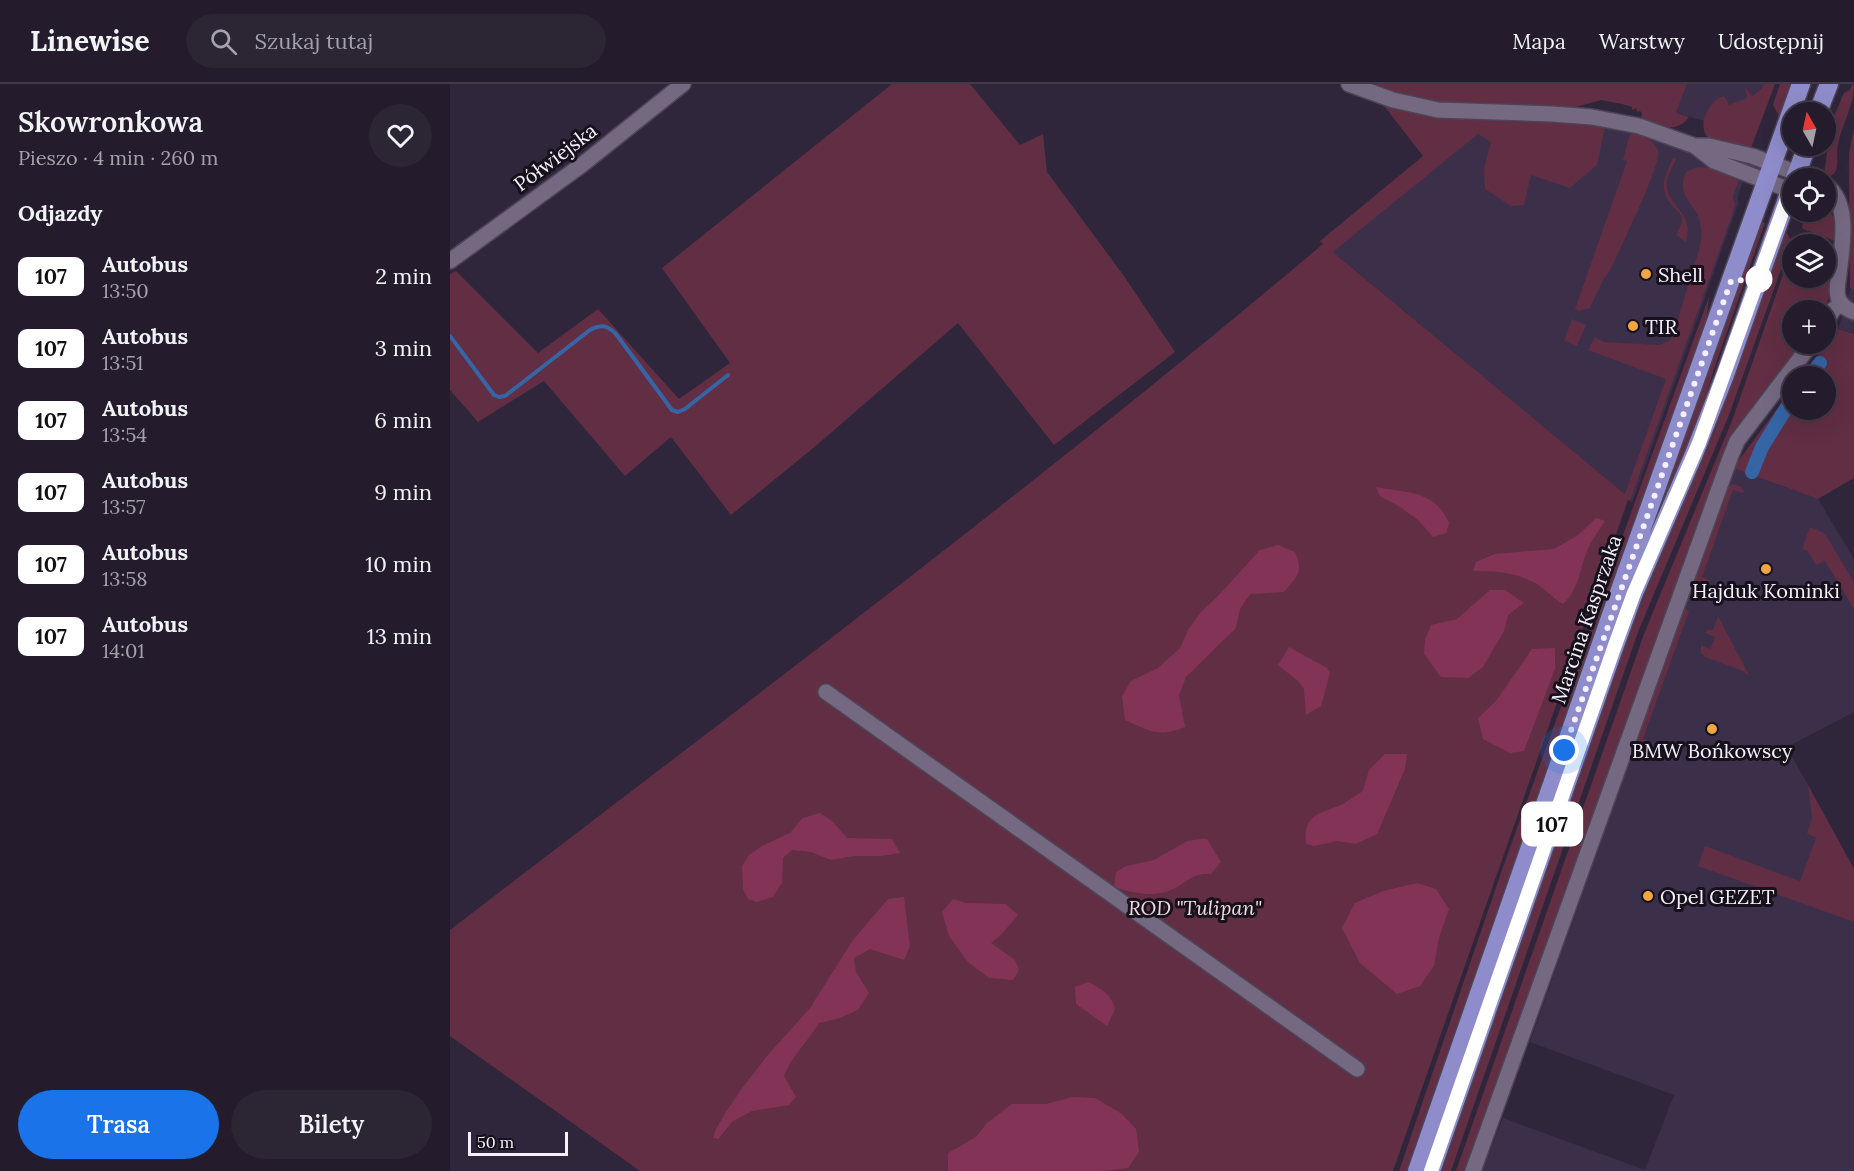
<!DOCTYPE html>
<html lang="pl">
<meta charset="utf-8">
<style>
body{margin:0;font-family:Lora,serif;background:#2c2534;color:#f1f3f6;height:100vh;display:flex;flex-direction:column;font-size:22px;white-space:nowrap}
*{box-sizing:border-box;margin:0}
p{font-size:20px;color:#a3a1a9}
.icon{flex:none;width:33px;height:33px;fill:none;stroke:currentColor;stroke-width:2;stroke-linecap:round;stroke-linejoin:round}
.map{position:relative;flex:1;overflow:hidden}
.drawer{display:flex;flex-direction:column;background:#241c2c;width:450px}
.drawer>*{flex:none}
.badge{padding:0 12px;border-radius:9px;font-size:21px;line-height:39px}
.needle{width:39px;rotate:351deg}
.controls{position:absolute;left:1332px;top:18px;display:grid;gap:12px}
.controls a{display:grid;place-items:center;width:54px;height:54px;border-radius:50%;background:#241c2c;box-shadow:0 6px 24px #0002,0 0 0 2px #413a48;font-size:30px}
.scale{position:absolute;left:18px;bottom:15px;width:100px;box-sizing:border-box;padding-left:6px;border:3px solid #f6f0fe;border-top:0;font-size:16px;line-height:21px;white-space:nowrap;color:#f6f0fe;-webkit-text-stroke:4px #16111b;paint-order:stroke}
.you{position:absolute;width:30px;height:30px;margin:-15px;border:4px solid #fff;border-radius:50%;background:#1a73e8;box-shadow:0 0 0 9px #1a73e833}
.map>.badge{position:absolute;translate:-50% -50%;box-shadow:0 0 0 3px #fff}
h2{padding:0 18px;font-size:22px;line-height:54px}
.round{display:grid;place-items:center;flex:none;width:63px;height:63px;border-radius:32px;background:#2c2534}
.head{display:flex;align-items:center;justify-content:space-between;height:102px;padding:0 18px}
h1{font-size:28px;font-weight:600;line-height:45px}
.primary-button{display:flex;gap:12px;margin-top:auto;padding:12px 18px}
.primary-button a{flex:1;height:69px;border-radius:36px;background:#1a73e8;color:#fff;font-size:24px;font-weight:600;line-height:69px;text-align:center}
.primary-button a+a{background:#2c2534;color:#f1f3f6}
ul{padding:0;list-style:none}
li{display:flex;align-items:center;gap:18px;height:72px;padding:0 18px}
li div{flex:1}
li b{display:block;font-size:22px}
li em{font-style:normal}
li .badge{min-width:66px;font-weight:700;text-align:center}
header{display:flex;align-items:center;gap:36px;box-sizing:border-box;height:84px;padding:0 30px;background:#241c2c;border-bottom:2px solid #413a48}
header strong{font-size:28px}
nav{display:flex;gap:33px;margin-inline-start:auto;font-size:21px}
.search{width:420px;height:54px;background:#2c2534;display:flex;align-items:center;gap:15px;box-sizing:border-box;padding:0 21px;border-radius:33px;color:#a3a1a9;font-size:22px}
main{display:flex;flex:1;min-height:0}
.map>svg:first-child{display:block}
.built{fill:#3c2f4a}
.green{fill:#612e43}
.forest{fill:#833456}
.lines{fill:none;stroke-linecap:round;stroke-linejoin:round}
.stream{stroke:#3565a5;stroke-width:4}
.canal{stroke:#3565a5;stroke-width:14}
.street-casing{stroke:#4d4457;stroke-width:18}
.primary-casing{stroke:#4d4457;stroke-width:21}
.street{stroke:#756982;stroke-width:15}
.primary{stroke:#8e8cca;stroke-width:18}
.line-casing{stroke:#fff;stroke-width:14}
.line{stroke:#fff;stroke-width:9}
.walk{stroke:#f6f0fe;stroke-width:6;stroke-dasharray:0 10.8}
.poi-dot{fill:#f1a63f;stroke:#16111b;stroke-width:2}
.stop-dot{fill:#fff;stroke:#fff;stroke-width:3}
.labels{text-anchor:middle;dominant-baseline:central;stroke-width:6;stroke-linejoin:round;paint-order:stroke}
.street-label{font-size:20px;fill:#f6f0fe;stroke:#16111b}
.poi-label{font-size:20px;fill:#f6f0fe;stroke:#16111b;text-anchor:start}
.park-label{font-size:20px;font-style:italic;fill:#f1d9e0;stroke:#16111b}
</style>
<header>
<strong>Linewise</strong>
<div class="search"><svg class="icon" aria-label="search" viewBox="0 0 24 24"><circle cx="10" cy="10" r="6"/><path d="M15 15l6 6"/></svg>Szukaj tutaj</div>
<nav><a>Mapa</a><a>Warstwy</a><a>Udostępnij</a></nav>
</header>
<main>
<section class="drawer">
<div class="head"><div><h1>Skowronkowa</h1><p>Pieszo · 4 min · 260 m</p></div><a class="round"><svg class="icon" aria-label="heart" viewBox="0 0 24 24"><path d="M12 20l-8-8c-3-5 5-10 8-4 3-6 11-1 8 4z"/></svg></a></div>
<h2>Odjazdy</h2>
<ul>
<li><span class="badge" style="background:#fff;color:#111">107</span><div><b>Autobus</b><p>13:50</p></div><em>2 min</em></li>
<li><span class="badge" style="background:#fff;color:#111">107</span><div><b>Autobus</b><p>13:51</p></div><em>3 min</em></li>
<li><span class="badge" style="background:#fff;color:#111">107</span><div><b>Autobus</b><p>13:54</p></div><em>6 min</em></li>
<li><span class="badge" style="background:#fff;color:#111">107</span><div><b>Autobus</b><p>13:57</p></div><em>9 min</em></li>
<li><span class="badge" style="background:#fff;color:#111">107</span><div><b>Autobus</b><p>13:58</p></div><em>10 min</em></li>
<li><span class="badge" style="background:#fff;color:#111">107</span><div><b>Autobus</b><p>14:01</p></div><em>13 min</em></li>
</ul>
<div class="primary-button"><a>Trasa</a><a>Bilety</a></div>
</section>
<div class="map">
<svg width="1404" height="1087" viewBox="0 0 1404 1087">
<rect width="100%" height="100%" fill="#30263b"/>
<path class="built" d="M1237,0H1319L1283,45L1226,29Z
M1025,34L1189,42L1295,89L1288,113V120L1182,419L1175,410L870,157Z
M1404,44V250L1388,245L1402,201L1399,70Z
M1283,384L1368,415L1404,475V628L1337,663L1404,785V1087H1032L1053,1034L1195,1086L1224,1011L1080,958Z"/>
<path class="green" d="M442,0H520L570,61L593,50L597,88L674,192L725,268L604,361L508,239L361,366L281,431L221,353L175,392L94,297L28,338L0,306V190L6,187L88,269L148,225L229,315L280,279L212,184Z
M899,0H1237L1226,29L1239,33C1226,51 1208,41 1191,36L1192,29L1190,27L1187,28L1186,24L1182,26V23L1172,20L1151,16L1102,30L1104,36L1155,42L1147,81L1120,104L1081,91L1074,121L1061,122L1035,105L1034,85L1041,58L1028,50L883,168L1175,410L1216,295L1138,266L1145,253L1154,258L1209,261L1219,257L1224,249C1230,227 1237,206 1243,185C1247,172 1253,157 1251,144C1250,120 1224,115 1236,88C1251,78 1274,86 1289,95L1283,113L1285,121L1280,137L1180,417L1178,416L943,1087H190L0,952V846C293,621 590,399 873,160L870,157L973,72L924,9Z
M1315,0H1325L1301,64C1291,63 1272,61 1263,57C1243,47 1258,16 1274,12L1279,21L1297,14L1295,3L1302,12L1310,6Z
M1330,0H1342L1330,34L1323,21Z
M1402,0L1404,1C1404,22 1392,40 1388,60C1386,68 1389,81 1385,88C1382,93 1378,93 1373,92C1378,77 1376,61 1380,45C1383,33 1389,21 1394,9L1400,6Z
M1404,44V206L1400,204L1399,70Z
M1184,48C1193,52 1205,56 1208,67C1212,80 1168,169 1160,187L1153,196L1140,224L1129,227L1125,225L1177,77L1173,76L1179,53Z
M1223,74L1226,75C1223,82 1218,90 1217,97C1214,115 1233,124 1237,140C1239,146 1237,152 1236,158L1226,151L1232,138V132C1209,110 1210,101 1223,74Z
M1376,123C1387,133 1385,144 1385,157L1353,145L1352,143L1356,131L1360,128H1376Z
M1310,137L1315,139L1264,285L1247,341L1193,471L1190,470Z
M1336,147L1341,157L1279,331L1188,548L1001,1087H992L1157,609L1205,484L1265,346Z
M1376,162L1384,166C1383,186 1383,208 1374,226H1342V260H1353L1286,346L1018,1087H1006L1194,550L1283,334L1342,165V194H1376Z
M1259,213L1256,237L1166,489L957,1087H949L1053,783Z
M1122,235L1136,241L1127,262L1114,257Z
M1388,245L1404,250V394L1368,415L1283,384L1342,305V326H1376V292H1352Z
M1283,400L1290,402L1294,407L1293,409L1283,406L1252,493L1259,496L1261,504L1257,510L1251,500L1244,498L1235,525L1239,527L1193,655L1203,659C1200,666 1196,670 1189,670L1185,665L1184,658L1276,403Z
M1360,443L1372,448L1377,453L1404,498V525L1375,477L1366,481L1358,467L1352,465Z
M1268,532L1300,593L1293,587L1255,573L1251,569V561L1260,565L1265,553L1255,549L1258,546H1263Z
M1358,701L1404,785V838L1248,782L1255,762L1350,797L1366,754L1357,749L1362,734Z"/>
<path class="forest" d="M926,403C957,409 985,406 999,439L996,449L983,453L968,436L950,423L930,412Z
M1146,434L1155,437C1149,447 1141,457 1137,467C1130,485 1128,507 1113,520C1103,514 1094,504 1085,499C1065,488 1046,487 1023,487L1026,478L1045,470L1104,465L1128,451Z
M828,461L845,468C854,488 847,493 834,508L800,510L790,525L786,544L736,593L729,611L735,643C708,654 700,647 675,636L672,612L681,597L708,584L730,564L738,546L751,528L768,512L810,466Z
M1040,506H1055L1074,519L1058,531L1054,547L1033,583L1018,594L991,593L974,570L975,556L981,541L1007,535Z
M839,563L877,584L880,589L871,622L856,631L854,605L848,597L828,581Z
M1105,564V585L1074,667L1060,669L1033,655L1028,634L1046,617L1082,565Z
M935,670H957L955,685L927,750L906,760L887,757L864,762L856,760C853,729 870,730 893,720C900,716 906,711 913,707L919,686Z
M370,729L382,737L397,754L442,755L450,769L431,772H404L381,776L361,768L342,766L333,774L332,799L323,813L307,818L298,815L293,805L292,782L299,771L312,762L340,749L353,734Z
M751,755H757L771,778L761,790C742,789 739,797 723,805C706,814 681,809 664,803L666,788L676,782L704,776L737,757Z
M967,799L986,805L999,825L989,854L984,882L970,902L947,910L910,879L892,844L905,819L933,807Z
M454,813L460,862L454,876L420,865L404,874L406,888L419,909L408,926L390,934L369,939C358,957 342,972 334,992L346,1013L339,1021L302,1027L283,1037L268,1055L263,1054L266,1045L276,1028L293,1003L317,972L360,924L403,856L438,815Z
M503,815L516,819L556,820L568,831L551,851L541,859L565,876L569,886L563,896L539,894L518,878L499,852L492,828Z
M638,898C652,905 661,910 665,925L657,942L626,920L625,903Z
M622,1013L645,1014L672,1030L686,1045L689,1068L678,1084L652,1087H498V1069L526,1053L537,1039L562,1020H596Z"/>
<g class="lines">
<path class="stream" d="M0,252L44,311L49,313L55,312L140,246C151,240 157,241 166,250L222,326L228,328L235,325L278,291"/>
<path class="canal" d="M1360,292L1370,279
M1302,388L1312,363L1342,315"/>
<g class="street-casing">
<path id="street" d="M899,0L943,16L988,26L1102,30L1142,33L1189,42L1245,62H1259L1302,72L1360,94
M1245,62L1264,77L1342,107
M1376,101C1401,120 1392,162 1389,190C1388,197 1386,206 1388,213C1390,221 1396,225 1404,228
M0,177L133,80L233,0
M1376,239L1383,226L1391,220
M376,608L907,985
M1023,1087L1280,374L1287,357L1361,260"/>
</g>
<g class="primary-casing">
<path id="primary" d="M1368,28L1379,0
M1345,94L1357,62
M967,1087L1161,531L1351,0
M981,1087L1164,564L1184,509L1244,370L1275,291L1342,101"/>
</g>
<use href="#street" class="street"/>
<use href="#primary" class="primary"/>
</g>
<g class="lines">
<g class="line-casing">
<path id="line" d="M981,1087L1164,564L1184,509L1249,359L1342,101"/>
</g>
<use href="#line" class="line"/>
<path class="walk" d="M1114,666L1281,197L1309,195"/>
</g>
<g class="poi-dot">
<circle cx="1196" cy="190" r="6"/>
<circle cx="1183" cy="242" r="6"/>
<circle cx="1316" cy="485" r="6"/>
<circle cx="1262" cy="645" r="6"/>
<circle cx="1198" cy="812" r="6"/>
</g>
<circle class="stop-dot" cx="1309" cy="195" r="12"/>
<g class="labels">
<g class="street-label">
<text transform="translate(105 73) rotate(-37)">Półwiejska</text>
<text transform="translate(1136 535) rotate(-71)">Marcina Kasprzaka</text>
</g>
<g class="poi-label">
<text x="1208" y="190">Shell</text>
<text x="1195" y="242">TIR</text>
<text x="1316" y="506" text-anchor="middle">Hajduk Kominki</text>
<text x="1262" y="666" text-anchor="middle">BMW Bońkowscy</text>
<text x="1210" y="812">Opel GEZET</text>
</g>
<g class="park-label">
<text x="745" y="823">ROD "Tulipan"</text>
</g>
</g>
</svg>
<div class="controls">
<a><svg class="needle" viewBox="-14 -14 28 28"><path d="M0-13l5 13h-10z" fill="#e53935"/><path d="M0 13l5-13h-10z" fill="#a3a1a9"/></svg></a>
<a><svg class="icon" aria-label="locate" viewBox="0 0 24 24"><circle cx="12" cy="12" r="6"/><path d="M12 2v4M12 18v4M2 12h4M18 12h4"/></svg></a>
<a><svg class="icon" aria-label="layers" viewBox="0 0 24 24"><path d="M12 4l9 5-9 5-9-5zM3 14l9 5 9-5"/></svg></a>
<a>+</a>
<a>−</a>
</div>
<div class="scale">50 m</div>
<div class="you" style="left:1114px;top:666px"></div>
<b class="badge" style="left:1102px;top:740px;background:#fff;color:#111">107</b>
</div>
</main>
